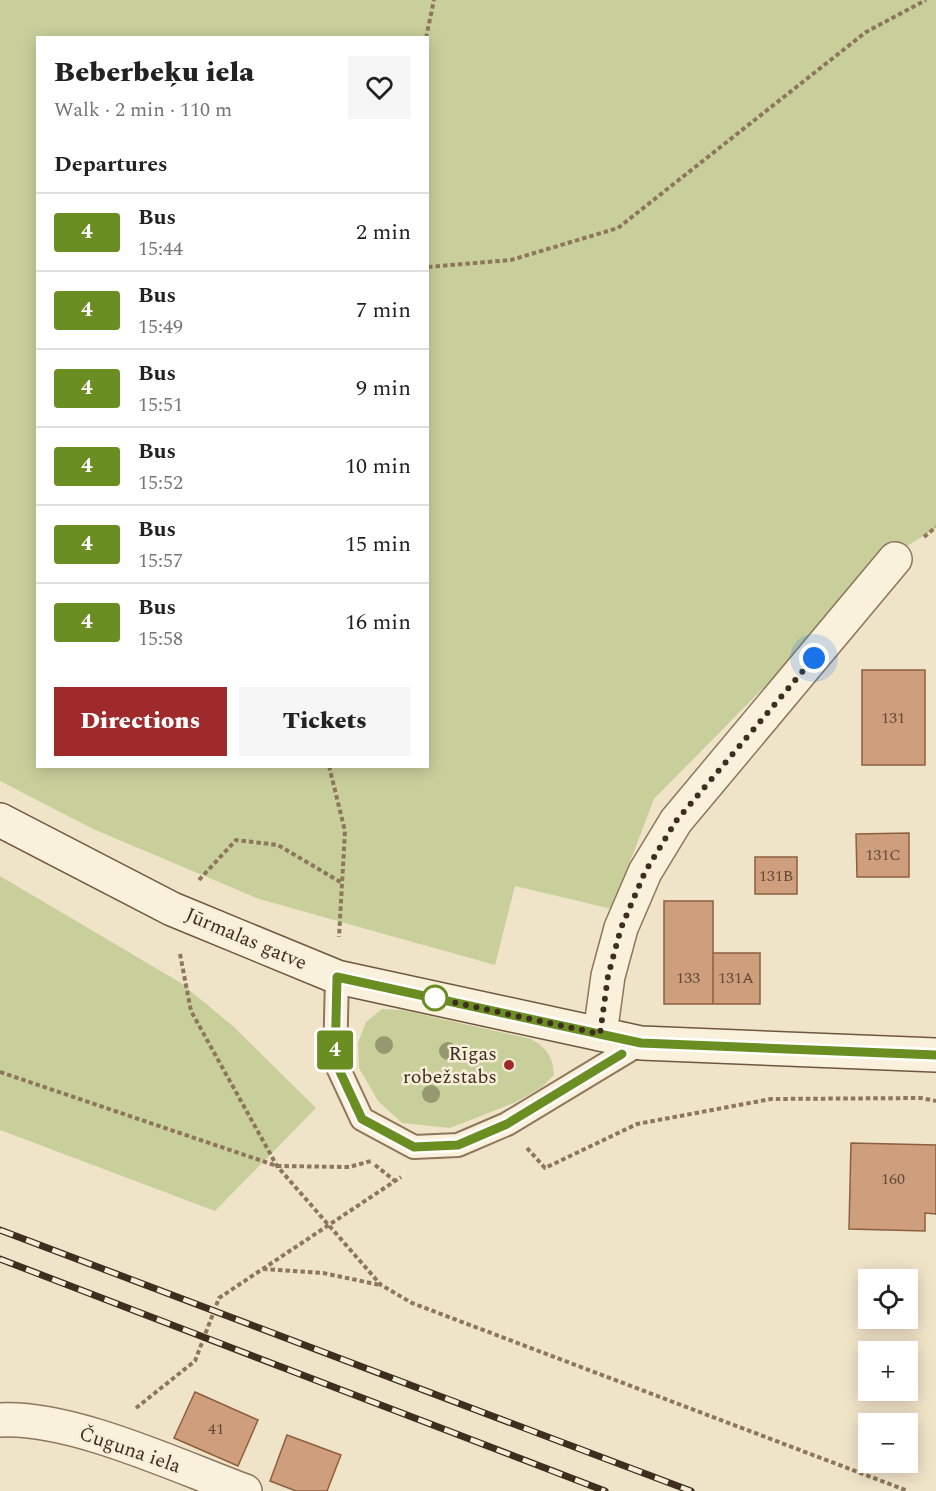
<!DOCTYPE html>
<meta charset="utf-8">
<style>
body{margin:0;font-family:Spectral,serif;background:#f6f6f6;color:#222;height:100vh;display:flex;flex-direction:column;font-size:22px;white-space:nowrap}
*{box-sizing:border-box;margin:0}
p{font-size:20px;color:#767676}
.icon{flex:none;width:33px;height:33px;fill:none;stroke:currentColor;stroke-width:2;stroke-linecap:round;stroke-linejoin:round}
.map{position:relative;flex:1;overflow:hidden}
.drawer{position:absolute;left:36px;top:36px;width:393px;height:732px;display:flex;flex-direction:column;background:#fff;border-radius:0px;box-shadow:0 3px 15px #0003}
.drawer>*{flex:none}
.badge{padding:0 12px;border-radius:4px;font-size:21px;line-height:39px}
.controls{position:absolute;left:858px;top:1269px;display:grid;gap:12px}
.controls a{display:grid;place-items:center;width:60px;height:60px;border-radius:0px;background:#fff;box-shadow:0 3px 15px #0003;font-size:30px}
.you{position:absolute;width:30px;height:30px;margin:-15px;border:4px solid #fff;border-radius:50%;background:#1a73e8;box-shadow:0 0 0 9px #1a73e833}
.map>.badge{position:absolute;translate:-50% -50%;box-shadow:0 0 0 3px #fff}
h2{padding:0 18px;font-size:22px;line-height:54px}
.round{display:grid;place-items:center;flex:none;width:63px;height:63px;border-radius:0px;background:#f6f6f6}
.summary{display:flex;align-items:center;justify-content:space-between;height:102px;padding:0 18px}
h1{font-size:28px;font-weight:800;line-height:45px}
.action{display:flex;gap:12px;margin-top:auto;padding:12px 18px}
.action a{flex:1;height:69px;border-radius:0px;background:#9e2a2b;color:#fff;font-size:24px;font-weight:800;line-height:69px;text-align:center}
.action a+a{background:#f6f6f6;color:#222}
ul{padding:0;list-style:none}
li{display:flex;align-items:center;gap:18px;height:78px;padding:0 18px;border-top:2px solid #e0e0e0}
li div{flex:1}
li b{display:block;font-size:22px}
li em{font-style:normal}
li .badge{min-width:66px;font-weight:700;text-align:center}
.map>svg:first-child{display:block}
.green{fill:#c9cf9b;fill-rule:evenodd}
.building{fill:#cf9f7d;stroke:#8d5f41;stroke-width:1.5}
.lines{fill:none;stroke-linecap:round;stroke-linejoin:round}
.lane-casing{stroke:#8d765c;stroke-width:26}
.street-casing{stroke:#8d765c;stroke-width:36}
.secondary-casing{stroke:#6f573f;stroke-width:36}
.path{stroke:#8d765c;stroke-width:4;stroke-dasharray:4.5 3;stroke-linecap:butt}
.lane{stroke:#faf1dc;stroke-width:22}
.street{stroke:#faf1dc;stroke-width:33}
.secondary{stroke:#faf1dc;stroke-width:33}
.rail-casing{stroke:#3d2e20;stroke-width:7}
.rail{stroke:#f7eed8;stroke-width:4.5;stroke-dasharray:14;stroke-linecap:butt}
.tree{fill:#96986f}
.line-casing{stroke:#fff;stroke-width:14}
.line{stroke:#6b8e23;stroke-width:9}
.walk{stroke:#3d2e20;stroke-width:6;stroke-dasharray:0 10.8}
.stop-dot{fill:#fff;stroke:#6b8e23;stroke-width:3}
.poi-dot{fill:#9e2a2b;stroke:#f7eed8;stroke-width:2}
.labels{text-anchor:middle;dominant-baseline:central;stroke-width:5;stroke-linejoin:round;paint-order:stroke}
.number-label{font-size:16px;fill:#624a37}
.street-label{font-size:20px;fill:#3d2e20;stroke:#f7eed8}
.poi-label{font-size:20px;fill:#3d2e20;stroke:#f7eed8;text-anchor:end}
</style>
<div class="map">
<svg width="936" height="1491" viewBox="0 0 936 1491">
<rect width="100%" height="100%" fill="#f0e4c8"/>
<path class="green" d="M0,0H936V528L896,553L654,799L612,909L515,886L495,965L259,899L93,829L0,781ZM38,38H428V766H38Z
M0,876L181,983L234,1027L316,1108L215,1211L0,1130Z
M382,1009L402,1010L531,1039C547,1048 553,1057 554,1075L542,1087L514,1103L450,1128L402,1123L378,1101L359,1068L358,1043L366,1022Z"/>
<path class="building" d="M862,670H925V765H862Z
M909,833V877H857L856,834Z
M755,857H797V894H755Z
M664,901H713V1004H664Z
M713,953H760V1004H713Z
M851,1143L936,1145V1214L925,1213V1231L849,1229Z
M195,1392L258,1420L238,1466L174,1438Z
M287,1435L341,1455L327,1491H296L270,1481Z"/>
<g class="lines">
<g class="lane-casing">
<path id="lane" d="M337,977L335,1061L362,1119L414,1147L458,1145L507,1124L641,1043"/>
</g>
<g class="street-casing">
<path id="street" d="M600,1034L608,976L621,928L645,872L676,821L895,559
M0,1420C71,1416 177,1466 245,1491"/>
</g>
<g class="secondary-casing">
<path id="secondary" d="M0,820L172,909L337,977L641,1043L936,1055"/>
</g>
<path class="path" d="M426,38L434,0
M428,267L511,260L618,228L866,32L926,0
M924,537L936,527
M329,766L345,831L339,937
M199,880L236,840L278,845L342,883
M180,954L191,1011L277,1166L381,1285L412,1303L908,1491
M0,1072L277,1166L349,1167L371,1161
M527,1148L545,1168L637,1124L771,1099L921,1098L936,1101
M375,1165L395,1181
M263,1269L323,1273L380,1285
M136,1408L195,1361L219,1298L401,1177"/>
<use href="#lane" class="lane"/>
<use href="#street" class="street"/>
<use href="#secondary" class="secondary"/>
<g class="rail-casing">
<path id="rail" d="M0,1230L691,1491
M0,1259L605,1491"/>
</g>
<use href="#rail" class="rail"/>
</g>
<g class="tree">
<circle cx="384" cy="1045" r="9"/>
<circle cx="448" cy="1051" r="9"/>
<circle cx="431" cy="1094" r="9"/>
</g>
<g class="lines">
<g class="line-casing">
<path id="line" d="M622,1054L507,1124L458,1145L414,1147L362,1119L335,1061L337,977L641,1043L936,1055"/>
</g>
<use href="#line" class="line"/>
<path class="walk" d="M435,998L424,996L600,1034L608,976L621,928L645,872L676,821L814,658"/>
</g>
<circle class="stop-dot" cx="435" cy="998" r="12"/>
<circle class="poi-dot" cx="509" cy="1065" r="6"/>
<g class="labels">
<g class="number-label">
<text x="893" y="718">131</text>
<text x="883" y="855">131C</text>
<text x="776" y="876">131B</text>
<text x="688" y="978">133</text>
<text x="736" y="978">131A</text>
<text x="893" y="1179">160</text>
<text x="216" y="1429">41</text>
</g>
<g class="street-label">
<text transform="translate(246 939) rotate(23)">Jūrmalas gatve</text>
<text transform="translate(130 1450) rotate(19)">Čuguna iela</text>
</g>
<g class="poi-label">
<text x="497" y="1054">Rīgas<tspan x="497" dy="23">robežstabs</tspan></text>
</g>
</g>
</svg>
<div class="controls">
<a><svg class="icon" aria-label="locate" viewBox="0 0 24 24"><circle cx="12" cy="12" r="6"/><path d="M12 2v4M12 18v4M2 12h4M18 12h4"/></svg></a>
<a>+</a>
<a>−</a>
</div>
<div class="you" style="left:814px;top:658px"></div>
<b class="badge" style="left:335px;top:1050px;background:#6b8e23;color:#fff">4</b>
<section class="drawer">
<div class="summary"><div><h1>Beberbeķu iela</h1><p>Walk · 2 min · 110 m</p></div><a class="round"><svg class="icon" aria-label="heart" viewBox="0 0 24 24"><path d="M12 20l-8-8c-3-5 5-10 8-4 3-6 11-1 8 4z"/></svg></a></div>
<h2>Departures</h2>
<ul>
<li><span class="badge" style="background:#6b8e23;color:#fff">4</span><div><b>Bus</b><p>15:44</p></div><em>2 min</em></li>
<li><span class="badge" style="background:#6b8e23;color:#fff">4</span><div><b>Bus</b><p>15:49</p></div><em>7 min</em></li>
<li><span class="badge" style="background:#6b8e23;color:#fff">4</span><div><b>Bus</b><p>15:51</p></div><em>9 min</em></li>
<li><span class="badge" style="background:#6b8e23;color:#fff">4</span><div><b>Bus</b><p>15:52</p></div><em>10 min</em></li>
<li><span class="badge" style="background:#6b8e23;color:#fff">4</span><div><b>Bus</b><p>15:57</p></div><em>15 min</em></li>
<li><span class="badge" style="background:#6b8e23;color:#fff">4</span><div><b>Bus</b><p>15:58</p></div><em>16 min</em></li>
</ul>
<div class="action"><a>Directions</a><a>Tickets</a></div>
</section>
</div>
